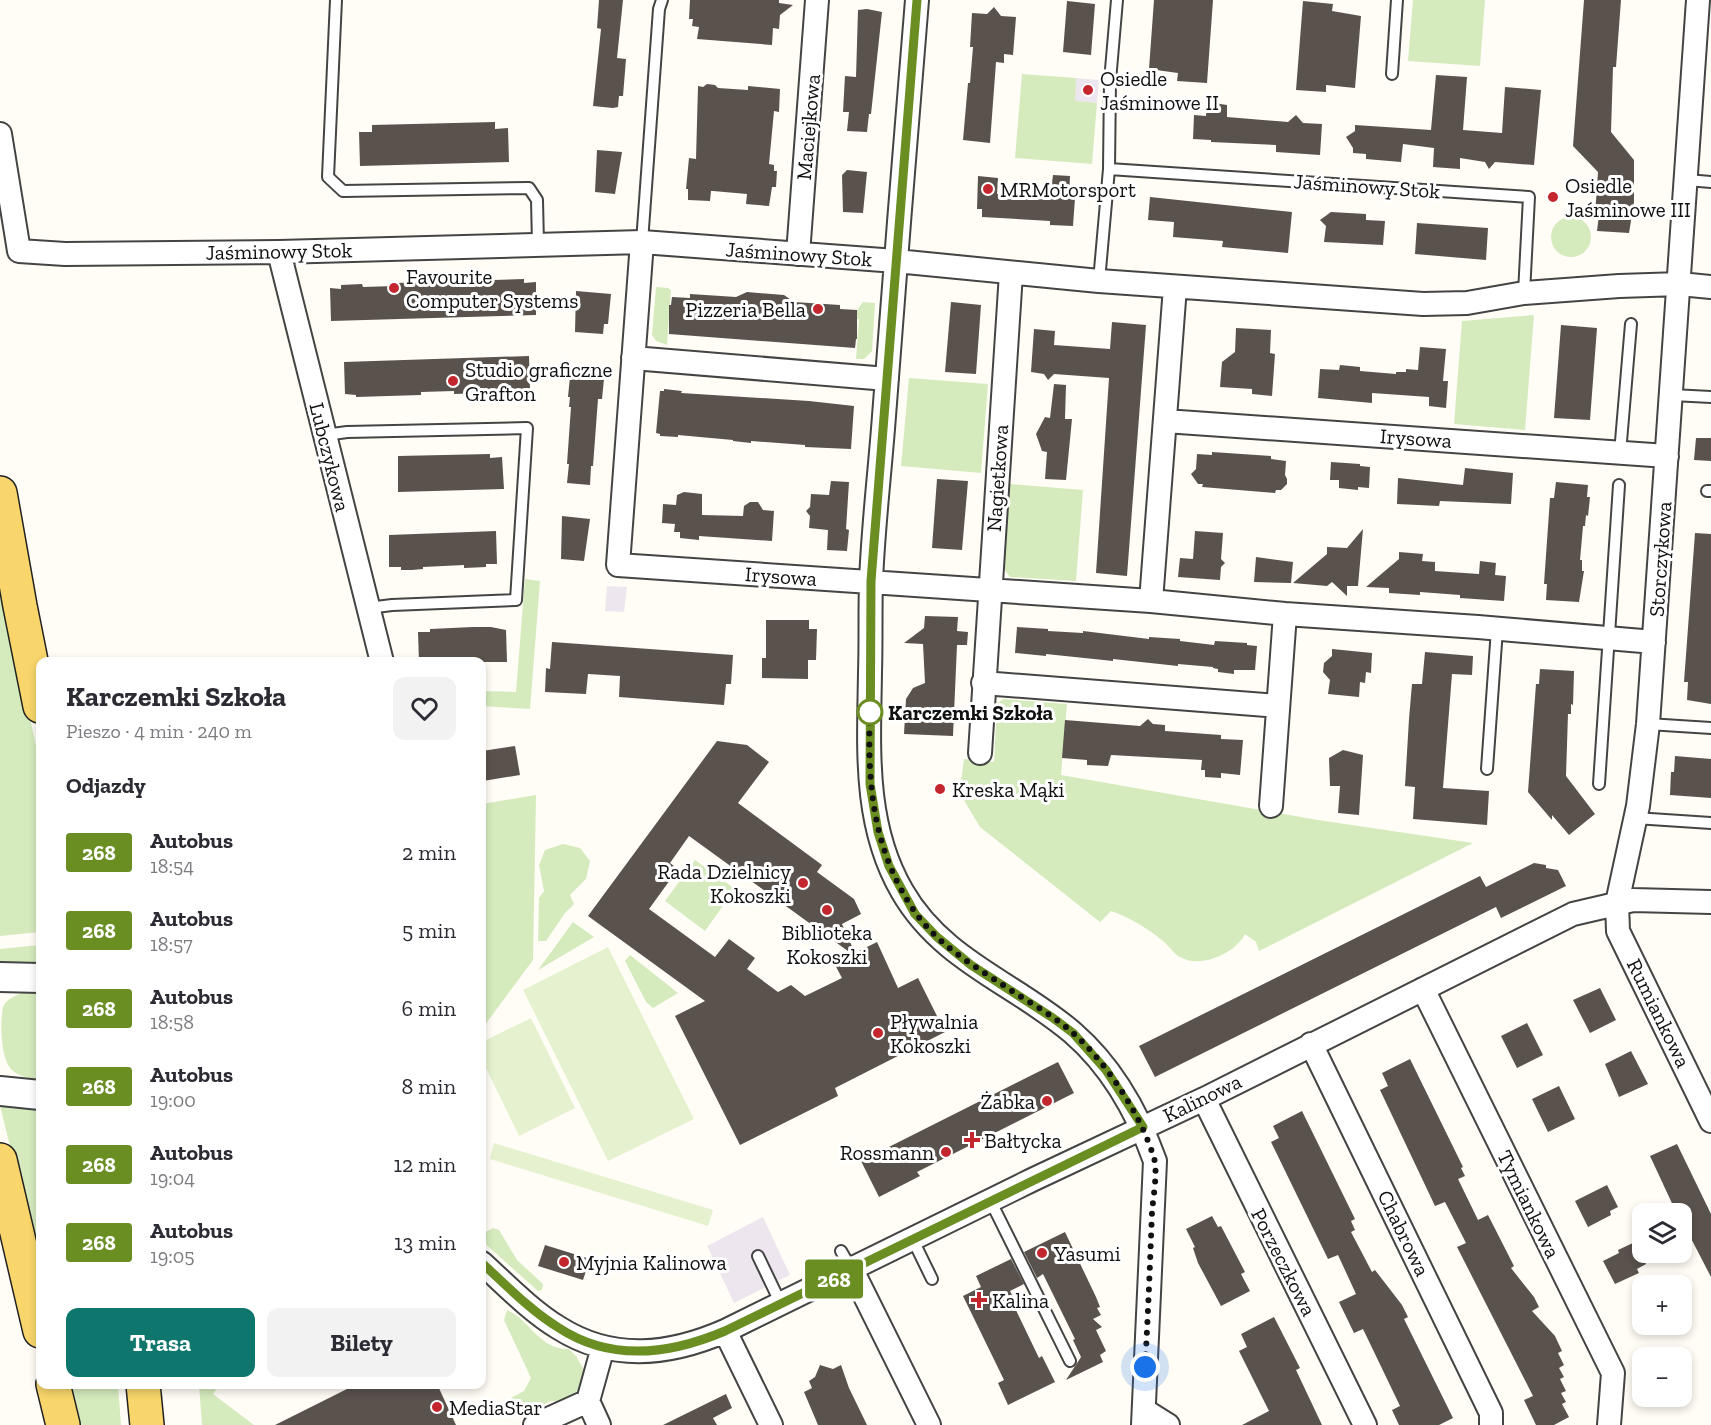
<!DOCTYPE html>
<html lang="pl">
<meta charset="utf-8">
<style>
body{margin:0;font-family:"Zilla Slab",serif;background:#f2f2f3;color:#2b2b33;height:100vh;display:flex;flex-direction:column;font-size:22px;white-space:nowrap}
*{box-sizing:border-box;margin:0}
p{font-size:20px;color:#7c7c81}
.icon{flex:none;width:33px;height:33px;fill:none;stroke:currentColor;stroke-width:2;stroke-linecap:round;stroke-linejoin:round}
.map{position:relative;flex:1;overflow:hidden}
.drawer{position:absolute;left:36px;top:657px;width:450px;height:732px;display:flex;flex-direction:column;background:#fff;border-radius:12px;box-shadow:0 3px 9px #0003}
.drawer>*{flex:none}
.badge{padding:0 12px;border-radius:4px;font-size:21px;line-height:39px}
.fabs{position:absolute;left:1632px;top:1203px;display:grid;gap:12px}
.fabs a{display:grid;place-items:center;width:60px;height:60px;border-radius:12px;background:#fff;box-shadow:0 3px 9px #0003;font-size:30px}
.you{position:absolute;width:30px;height:30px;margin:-15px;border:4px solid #fff;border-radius:50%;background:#1a73e8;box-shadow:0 0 0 9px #1a73e833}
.map>.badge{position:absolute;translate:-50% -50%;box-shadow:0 0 0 3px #fff}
h2{padding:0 30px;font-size:22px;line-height:54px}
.round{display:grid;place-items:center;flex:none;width:63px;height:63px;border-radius:12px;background:#f2f2f3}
.summary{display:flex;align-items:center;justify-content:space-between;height:102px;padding:0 30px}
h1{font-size:28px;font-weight:700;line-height:45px}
.button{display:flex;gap:12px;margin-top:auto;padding:12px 30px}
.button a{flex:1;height:69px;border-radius:12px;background:#0f766e;color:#fff;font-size:24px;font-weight:700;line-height:69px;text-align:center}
.button a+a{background:#f2f2f3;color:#2b2b33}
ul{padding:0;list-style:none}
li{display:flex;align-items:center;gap:18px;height:78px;padding:0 30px}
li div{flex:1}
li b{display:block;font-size:22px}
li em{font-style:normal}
li .badge{min-width:66px;font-weight:700;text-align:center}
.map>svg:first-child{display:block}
.industrial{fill:#eee6ef}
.green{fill:#d5ebbd}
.pitch{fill:#e6f2cf}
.building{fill:#5a524d;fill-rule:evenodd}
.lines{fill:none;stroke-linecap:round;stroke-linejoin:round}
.service-casing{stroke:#444;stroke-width:14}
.minor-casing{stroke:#444;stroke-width:26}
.tertiary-casing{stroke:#444;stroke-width:32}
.primary-casing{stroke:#222;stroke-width:36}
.service{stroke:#fff;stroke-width:10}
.minor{stroke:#fff;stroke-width:22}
.tertiary{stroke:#fff;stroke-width:28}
.primary{stroke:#f9d66b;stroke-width:33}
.line-casing{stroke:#fff;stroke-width:14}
.line{stroke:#6b8e23;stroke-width:9}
.walk{stroke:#111;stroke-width:6;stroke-dasharray:0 10.8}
.poi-dot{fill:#c4262e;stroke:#fff;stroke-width:2}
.stop-dot{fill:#fff;stroke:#6b8e23;stroke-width:3}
.labels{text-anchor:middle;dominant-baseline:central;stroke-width:6;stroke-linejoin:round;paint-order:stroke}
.poi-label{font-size:21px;fill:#111;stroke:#fff;text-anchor:start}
.street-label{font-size:21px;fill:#111;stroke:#fff}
.stop-label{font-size:21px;font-weight:bold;fill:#111;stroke:#fff;text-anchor:start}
</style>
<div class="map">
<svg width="1711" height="1425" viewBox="0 0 1711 1425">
<rect width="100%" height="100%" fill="#fffdf5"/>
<path class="industrial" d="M1076,78L1099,80L1097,103L1074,101Z
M607,586L627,587L624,612L605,611Z
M763,1217L790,1275L734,1303L707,1246Z"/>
<path class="green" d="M1413,0H1485L1480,66L1408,61Z
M1022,74L1076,78L1075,101L1097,103L1092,164L1015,158Z
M1551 237a20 20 0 1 1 40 0a20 20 0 1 1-40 0Z
M656,287L668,288L671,290L667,345L656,341L652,335Z
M863,302L875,303L872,351L864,359H856L859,319H857V310Z
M1534,315L1525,430L1454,424L1462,321Z
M909,378L988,384L981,473L901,466Z
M1010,484L1083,490L1076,581L1010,577L1004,569Z
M0,575L40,765V932L0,936Z
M525,579L540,581L530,709L482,706V691L516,692Z
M1003,699L1067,704L1061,775L1318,820L1473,843L1259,951L1256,942L1245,934C1236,953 1201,969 1180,957C1174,954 1169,946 1163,941C1147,928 1131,918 1111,911L1100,922L980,827L965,802L961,781L964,759L994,762L997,704Z
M536,795L533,960L482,1029V804Z
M563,844L580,848L590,861L586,879L570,895L574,904L565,913L546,941H538L539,898L544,891L539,865L545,850Z
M695,860L735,889L705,931L665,901Z
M573,922L594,937L538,970Z
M40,945V967L0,964V949Z
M630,955L678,993L653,1008L646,1002L625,961Z
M22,993H40V1080C31,1079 21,1077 13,1071C0,1060 0,1022 3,1007C7,999 14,996 22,993Z
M0,1105L40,1107V1272Z
M493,1228L499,1230L517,1260L543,1284L542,1290L538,1291L482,1241V1234Z
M507,1310C530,1320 540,1350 569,1349L576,1356L584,1370V1380L579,1390L562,1401H551L519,1415C511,1415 504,1410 503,1402L524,1391L531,1378L504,1320Z
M68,1385H118L121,1425H78Z
M199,1385H219L213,1394L254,1425H202Z"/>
<path class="pitch" d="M608,947L694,1119L608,1161L523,990Z
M531,1018L575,1108L519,1136L482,1060V1042Z
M494,1143L713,1210L708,1226L490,1159Z"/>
<path class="building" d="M599,0H623L617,58L626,59L623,96H619L618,107L613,108L593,106L601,29L597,28Z
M690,0H779V3L793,5L780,15L779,29L773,28L772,45L697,39L699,27L692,26L693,19H689Z
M1154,0H1213L1207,83L1177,81L1178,73L1149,69Z
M1584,0H1621L1616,67H1613L1611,132L1634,160V202L1629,233L1597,231L1599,215H1595L1598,172L1573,146Z
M1067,1L1095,4L1091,55L1063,52Z
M1303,1L1333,4L1332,11L1361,16L1355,88L1326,85V92L1296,90Z
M994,7L1001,16L1016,17L1013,55L1004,54V63L996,62L990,143L963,140L968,83H970L973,47H970L972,13L987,14Z
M867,9L882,12L871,114H869L867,132L847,131L849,112H843L845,76L856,77L858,10Z
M1436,75L1467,77L1463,130L1502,133L1505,87L1541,90L1534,165L1495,162L1489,169L1485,162L1460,158V169L1433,167L1434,148L1403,144L1401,162L1366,159V154L1353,153V148L1346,137L1355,131V125L1431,130Z
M707,84L715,85L718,88L748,90V86L780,89L779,112L774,111L769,164L774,165V171H777L776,187H772L769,206L746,204L747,194L713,191H711L710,201L688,200V189H686L689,158L696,159L698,86L703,87Z
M1207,102L1227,105V117L1288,122L1296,115L1303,123L1322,124L1320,155L1276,152V145L1211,142V140L1193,139L1194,115L1206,116Z
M495,122V129L508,128L509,162L360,166L359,132H372V125Z
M597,150L622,152L615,194L595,192Z
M847,170L867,172L863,213L843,212L842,175Z
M1053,175L1070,176L1069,198H1075L1073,226L1050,225V221L982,217V209H977L978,176L998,178L997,194L1046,197L1047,182L1052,183Z
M1150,197L1292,212L1288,253L1222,247L1223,241L1173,237L1174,222L1148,220Z
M1331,212L1366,214V220L1385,221L1383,245L1324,242L1326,226L1320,220Z
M1417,223L1488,228L1486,260L1415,254Z
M524,279V283L536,282V315L331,321L330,288L341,289V285L362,284L363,287L395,286V283Z
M576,291L611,294L608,324H604L603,334L575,332Z
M747,292L784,295L794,302L840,305V309L857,310V339H856L855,348L669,334V305H671L672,297L690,298V294L736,297Z
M951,302L981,305L976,374L945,372Z
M1112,322L1146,325L1127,576L1096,573L1109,378L1054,374L1048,380L1044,374L1031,372L1034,329L1055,331L1054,345L1110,349Z
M1561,325L1597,328L1590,420L1554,418Z
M1236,328L1271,330L1270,353L1275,354L1272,396L1252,394V389L1220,387L1222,362L1235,352Z
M1420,347L1446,349L1443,381H1448L1446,408L1429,406V397L1372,393V403L1318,398L1320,369L1339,370L1340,365L1360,367V371L1396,374V372H1406V369L1418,370Z
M529,356L530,389H519V392L454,394V391L421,392V395L356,397V395L345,394L344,362Z
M571,366L605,369L602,399H598L593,466H591L590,485L567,483L569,464H567L571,407H569L570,397H568Z
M1054,384L1066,385L1065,419H1072L1066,480L1045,479L1047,452L1042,451L1036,434L1045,417L1050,418Z
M664,389L682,391L681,393L809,401L854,406L851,449L805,447V445L751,441V443L733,441V440L678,435V437L660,436V434L656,433L660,391H664Z
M1696,438H1711V461L1694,460Z
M1212,452L1271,456V459L1286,461L1285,475L1287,479V484L1281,490H1276L1275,493L1202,487L1203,484H1198L1191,474L1196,469L1197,454L1212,455Z
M490,454V458L502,457L504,489L398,492V456Z
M1331,462L1360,464V466L1370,467L1369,488L1358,487V490L1339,488V480H1330Z
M1465,468L1513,473L1511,504L1440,501L1439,506L1397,504L1398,478L1463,485Z
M937,479L968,481L962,550L932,548Z
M831,481L849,482L846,529L849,530L847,551L827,550L828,530L809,528L810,516L806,511L810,507L811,494L829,495Z
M1556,482L1588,485L1587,497H1590L1588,516L1586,515L1585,526H1583L1580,560H1582V571H1584L1579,602L1546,600L1547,584H1544L1550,498H1554Z
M684,492L702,494V515L743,516L744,506L750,502H758L763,510L774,511L772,541L699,536V540L680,538V532H674L675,524L662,523L663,504L676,505L677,495Z
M562,516L590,519L584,561L561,559Z
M1363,529L1358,586H1347V596L1332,582L1327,586L1293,583L1327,554V547L1347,548Z
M496,531L497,564H486V567L464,568V565L423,567V569L412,570H401V567H389V535Z
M1195,531L1223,533L1221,559L1225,563L1221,567L1220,580L1178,577L1180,558L1193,559Z
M1695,533L1711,534V704L1687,700L1688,682H1684Z
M1399,552L1423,554L1422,561L1435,562V571L1479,574L1480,561L1496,563L1495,575L1506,576L1504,601L1460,598V595L1420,592V595L1389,593V588L1366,587L1399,559Z
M1256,557L1293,562L1291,583L1254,582Z
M925,616L958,617L957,631L968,632L967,645H957L953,736L904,734L906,699L913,688L925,683L923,644L904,643L924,628Z
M766,620H809V629H817L816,660H808V679L762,678V658H766Z
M473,627H491L506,630L507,662H419L418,632H430V629Z
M1017,627L1048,629V631L1083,633V631L1149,639V637L1180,639V641L1214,645L1215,641L1247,643V645L1257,646L1255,670H1234V674L1218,672V669L1213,668V667L1178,664V666L1113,659V661L1046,654V656L1015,653Z
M552,642L733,655L731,684H726L724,705L619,697L620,676L588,674L586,694L545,692L546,668L550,669Z
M1332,649L1372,653L1371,673L1366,672L1365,683L1360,682L1359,697L1328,694L1330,680L1323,672L1324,663L1332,656Z
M1425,652L1473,656L1472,675L1452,674L1443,788L1489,791L1487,825L1413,819L1415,787L1405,786L1409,719L1412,684H1422Z
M1540,669L1574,671L1573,705L1571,704V714H1568L1566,776L1595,814L1569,835L1552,815V820L1528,792L1536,684H1539Z
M1148,719L1153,724L1165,725V731L1221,735V739L1243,740L1240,775L1221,773V778L1205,777V770H1201L1202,760L1111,755L1108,766L1087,765V760L1062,758L1065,720L1140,726Z
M717,741L747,745L769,762L738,803L822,865L817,872L854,899L861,914L842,924L855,953L877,942L898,988L918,978L945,1032L835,1088L838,1096L740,1145L675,1016L705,1001L588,916ZM689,836L852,954L834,963L842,978L805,996L791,985L778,992L747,969L755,958L729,939L715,957L649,909L678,869L670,863Z
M515,746L520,775L483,781L482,751Z
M1343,750L1363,755L1359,815L1338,813L1340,786H1330L1329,758Z
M1675,756L1711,759V798L1670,795L1671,772H1674Z
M1534,863L1546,865V868L1558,870L1566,886L1501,918L1496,907L1155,1077L1139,1046L1480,876L1486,887Z
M1600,988L1616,1020L1590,1033L1573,1000Z
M1527,1023L1543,1055L1517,1068L1501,1036Z
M1631,1051L1648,1084L1619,1097L1605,1064Z
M1410,1059L1463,1167L1461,1168L1465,1176L1458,1179L1478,1220L1488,1215L1514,1266L1511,1268L1534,1297L1539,1307L1532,1311L1555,1336L1562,1351L1558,1353L1564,1365L1559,1368L1564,1377L1560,1379L1566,1391L1561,1393L1566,1402L1562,1404L1569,1417L1554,1425H1536L1524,1400L1533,1396L1457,1247L1466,1243L1445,1202L1435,1206L1380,1090L1388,1086L1382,1073Z
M1058,1062L1074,1093L917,1172L920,1176L879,1197L861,1161Z
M1559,1086L1575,1119L1548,1132L1532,1099Z
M1302,1111L1355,1219L1351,1221L1355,1230L1351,1232L1372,1272L1375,1270L1402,1305L1408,1317L1404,1319L1453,1418L1439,1425H1399L1392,1410L1400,1406L1363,1329L1354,1333L1339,1302L1356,1294L1338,1255L1328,1259L1271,1142L1279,1138L1273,1126Z
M1677,1144L1711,1214V1277L1682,1221V1214H1677L1650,1156Z
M1607,1185L1618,1207L1610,1211L1611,1215L1588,1227L1575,1201Z
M1212,1216L1218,1227L1221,1226L1245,1272L1241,1274L1250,1291L1221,1306L1198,1263L1193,1248L1195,1247L1186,1229Z
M1065,1232L1096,1297L1100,1307L1097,1308L1101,1315L1093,1319L1102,1327L1096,1330L1106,1351L1100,1355L1103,1362L1066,1380L1081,1357L1073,1340L1075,1339L1043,1274L1037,1278L1024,1252Z
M1635,1242L1646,1264L1637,1269L1639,1273L1615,1284L1603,1261L1619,1253L1618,1250Z
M545,1245L590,1259L583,1280L538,1266Z
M1011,1259L1024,1284L1010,1291L1019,1309L1014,1306L1039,1358L1042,1356L1055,1382L1008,1405L998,1383L1004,1380L963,1296L981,1287L976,1276Z
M1274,1317L1300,1368L1296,1370L1322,1425H1242L1269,1411L1239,1351L1247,1347L1241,1334Z
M820,1365L833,1369L841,1365L849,1388L867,1425H818L804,1392L812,1388L809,1381L815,1377Z
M357,1384H437L456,1425H275Z
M726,1394L732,1408L713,1418L717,1425H663Z"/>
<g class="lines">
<g class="service-casing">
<path id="service" d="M336,0L328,177L343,191L529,188L537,200L538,244
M1392,74L1397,0
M1109,169L1529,197L1524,293
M1687,180L1711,182
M642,242L659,9L662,0
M1099,281L1109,169L1110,81L1117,0
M1672,395L1711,397
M325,435L347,432L527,428L516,600L392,605L368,608
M1620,453L1631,324
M1707,491H1711
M1648,724L1711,728
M1487,769L1497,629
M1599,784L1619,485
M1635,818L1711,823
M990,1200L1070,1361
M913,1240L932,1279
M841,1251L852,1270
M758,1256L781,1304"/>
</g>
<g class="minor-casing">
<path id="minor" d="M917,0C906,139 894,277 884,416C880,471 873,527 871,582C870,612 871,642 870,672C869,747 863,824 902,891C942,961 1015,983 1073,1033C1111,1066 1138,1114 1155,1161L1143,1425
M1698,0L1648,724L1638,806L1617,903L1618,931L1711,1121
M0,134L19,251L65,254L279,252L642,242L896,261L1099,281L1423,304L1467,303L1524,293L1619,286L1680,284L1711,287
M642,242L618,565L1151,601L1285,614L1478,627L1654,642
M279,252L382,662
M798,254L817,0
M633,358L887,379
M1165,421L1667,456
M1151,601L1175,287
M983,683L1278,706
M980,753L1011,273
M1271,806L1285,614
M1423,989L1613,1373L1609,1425
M1311,1044L1491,1413V1425
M1204,1099L1365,1425
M482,1263C506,1285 531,1311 559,1328C613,1362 670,1355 725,1331L1032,1180L1204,1099L1573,914L1633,900L1711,902
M852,1270L929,1425
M725,1331L771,1425
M1144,1410L1168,1425
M535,1425L588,1401
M599,1425L588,1401L603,1347"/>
</g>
<g class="tertiary-casing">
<path id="tertiary" d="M0,977L40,978
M0,1091L40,1095"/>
</g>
<g class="primary-casing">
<path id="primary" d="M0,493L20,606L40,706
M0,1160L40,1331
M53,1384L63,1425
M143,1384L147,1425"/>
</g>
<use href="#service" class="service"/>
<use href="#minor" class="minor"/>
<use href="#tertiary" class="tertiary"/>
<use href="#primary" class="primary"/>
</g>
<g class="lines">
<g class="line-casing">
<path id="line" d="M482,1263C506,1285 531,1311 559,1328C611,1362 671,1354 725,1331L1143,1127L1106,1070L1073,1033L1053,1018L971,965L937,937L915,914L889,866L878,832L870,784L871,581L917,0"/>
</g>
<use href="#line" class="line"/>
<path class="walk" d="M870,712C867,783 873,852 915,912C937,944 974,966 1006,987C1028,1002 1053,1015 1073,1033C1107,1063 1141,1115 1154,1158C1158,1172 1153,1198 1152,1212C1150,1264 1148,1316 1145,1367"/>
</g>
<g class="poi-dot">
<circle cx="1088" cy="90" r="6"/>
<circle cx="988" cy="189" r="6"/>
<circle cx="1553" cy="197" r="6"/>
<circle cx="394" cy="288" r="6"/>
<circle cx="818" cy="309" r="6"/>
<circle cx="453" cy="381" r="6"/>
<circle cx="940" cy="789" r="6"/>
<circle cx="803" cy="883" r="6"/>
<circle cx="827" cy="910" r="6"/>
<circle cx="878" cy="1033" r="6"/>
<circle cx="1047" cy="1101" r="6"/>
<path d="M969 1131h6v6h6v6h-6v6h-6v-6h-6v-6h6z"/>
<circle cx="946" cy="1152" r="6"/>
<circle cx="1042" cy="1253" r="6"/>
<circle cx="564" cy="1262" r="6"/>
<path d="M976 1291h6v6h6v6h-6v6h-6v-6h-6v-6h6z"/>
<circle cx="437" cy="1407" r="6"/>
</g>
<circle class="stop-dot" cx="870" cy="712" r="12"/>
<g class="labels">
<g class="poi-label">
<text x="1100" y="78">Osiedle<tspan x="1100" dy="24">Jaśminowe II</tspan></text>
<text x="1565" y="185">Osiedle<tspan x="1565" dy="24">Jaśminowe III</tspan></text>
<text x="1000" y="189">MRMotorsport</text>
<text x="406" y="276">Favourite<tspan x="406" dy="24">Computer Systems</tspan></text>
<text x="806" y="309" text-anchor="end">Pizzeria Bella</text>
<text x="465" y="369">Studio graficzne<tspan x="465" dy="24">Grafton</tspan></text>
<text x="952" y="789">Kreska Mąki</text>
<text x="791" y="871" text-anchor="end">Rada Dzielnicy<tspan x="791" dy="24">Kokoszki</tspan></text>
<text x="827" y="932" text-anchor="middle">Biblioteka<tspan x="827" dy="24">Kokoszki</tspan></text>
<text x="890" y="1021">Pływalnia<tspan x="890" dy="24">Kokoszki</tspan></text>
<text x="1035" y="1101" text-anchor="end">Żabka</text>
<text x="984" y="1140">Bałtycka</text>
<text x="934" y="1152" text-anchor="end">Rossmann</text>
<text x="1054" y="1253">Yasumi</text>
<text x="576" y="1262">Myjnia Kalinowa</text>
<text x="992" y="1300">Kalina</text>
<text x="449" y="1407">MediaStar</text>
</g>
<g class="street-label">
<text transform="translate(808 127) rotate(-85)">Maciejkowa</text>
<text transform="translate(1367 186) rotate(4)">Jaśminowy Stok</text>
<text transform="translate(279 251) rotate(-1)">Jaśminowy Stok</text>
<text transform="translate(799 254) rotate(4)">Jaśminowy Stok</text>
<text transform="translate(1416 438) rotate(4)">Irysowa</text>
<text transform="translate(330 457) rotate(76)">Lubczykowa</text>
<text transform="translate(997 478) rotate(-86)">Nagietkowa</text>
<text transform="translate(1660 559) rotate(-86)">Storczykowa</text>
<text transform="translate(781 576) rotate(4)">Irysowa</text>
<text transform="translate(1659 1013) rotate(64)">Rumiankowa</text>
<text transform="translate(1202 1098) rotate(-26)">Kalinowa</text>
<text transform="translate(1529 1204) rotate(64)">Tymiankowa</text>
<text transform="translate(1404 1233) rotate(64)">Chabrowa</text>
<text transform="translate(1284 1262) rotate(63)">Porzeczkowa</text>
</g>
<g class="stop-label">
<text x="888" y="712">Karczemki Szkoła</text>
</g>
</g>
</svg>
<div class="fabs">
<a><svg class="icon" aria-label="layers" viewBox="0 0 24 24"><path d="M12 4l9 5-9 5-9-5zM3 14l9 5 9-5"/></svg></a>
<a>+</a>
<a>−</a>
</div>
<div class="you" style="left:1145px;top:1367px"></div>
<b class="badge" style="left:834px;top:1279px;background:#6b8e23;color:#fff">268</b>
<section class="drawer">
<div class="summary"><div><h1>Karczemki Szkoła</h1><p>Pieszo · 4 min · 240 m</p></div><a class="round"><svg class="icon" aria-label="heart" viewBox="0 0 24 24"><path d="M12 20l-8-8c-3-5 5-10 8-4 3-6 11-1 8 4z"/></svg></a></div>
<h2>Odjazdy</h2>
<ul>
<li><span class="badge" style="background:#6b8e23;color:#fff">268</span><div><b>Autobus</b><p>18:54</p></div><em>2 min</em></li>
<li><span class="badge" style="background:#6b8e23;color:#fff">268</span><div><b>Autobus</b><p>18:57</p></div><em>5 min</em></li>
<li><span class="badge" style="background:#6b8e23;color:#fff">268</span><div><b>Autobus</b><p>18:58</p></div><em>6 min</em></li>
<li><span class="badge" style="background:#6b8e23;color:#fff">268</span><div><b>Autobus</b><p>19:00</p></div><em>8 min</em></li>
<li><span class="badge" style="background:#6b8e23;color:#fff">268</span><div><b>Autobus</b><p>19:04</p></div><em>12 min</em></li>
<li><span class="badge" style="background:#6b8e23;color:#fff">268</span><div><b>Autobus</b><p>19:05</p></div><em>13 min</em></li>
</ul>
<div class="button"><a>Trasa</a><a>Bilety</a></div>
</section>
</div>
